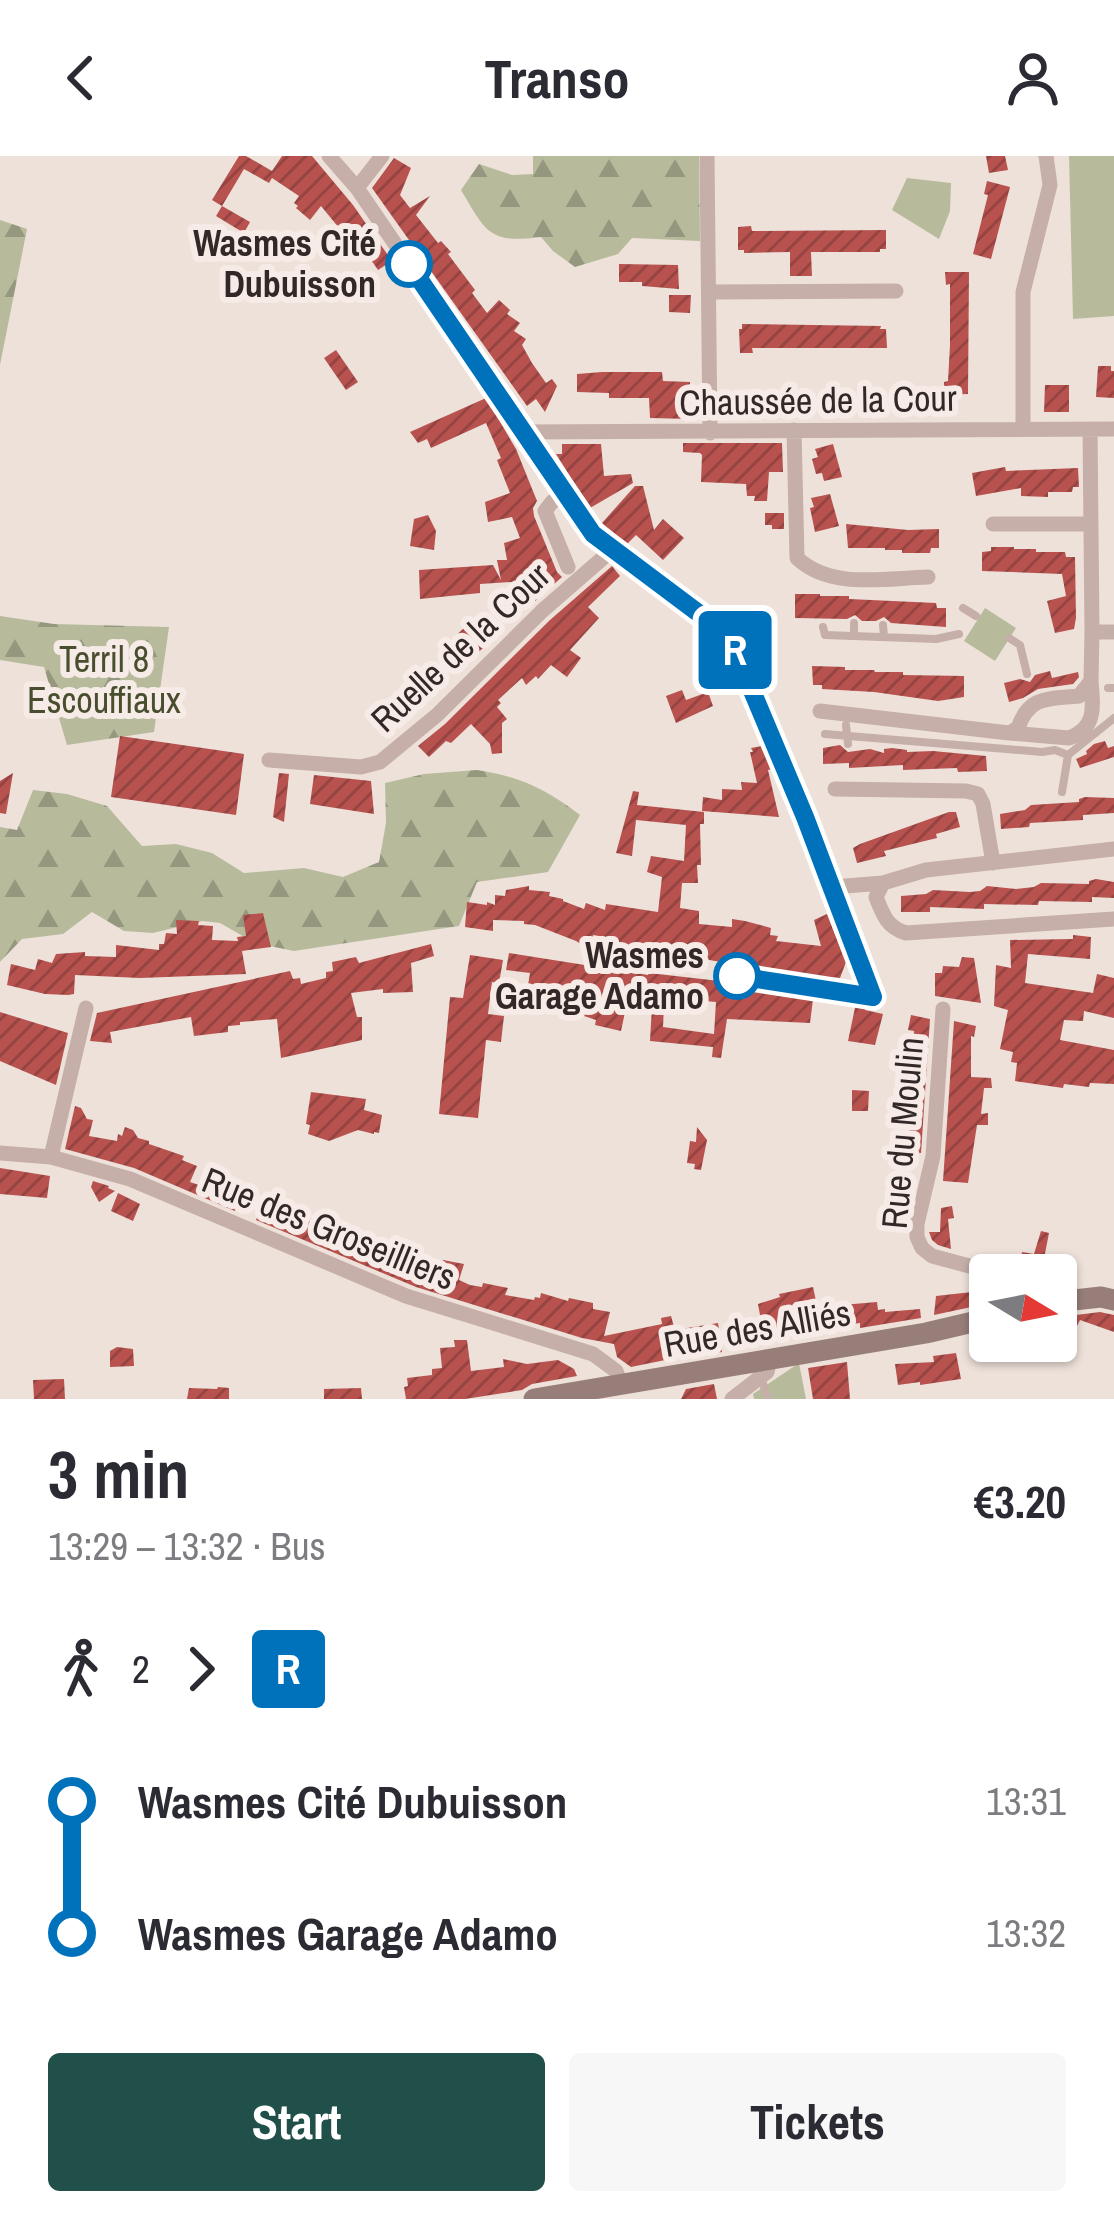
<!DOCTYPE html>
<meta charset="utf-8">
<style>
body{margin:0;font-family:"Archivo Narrow",sans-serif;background:#f7f7f7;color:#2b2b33;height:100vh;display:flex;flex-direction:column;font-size:45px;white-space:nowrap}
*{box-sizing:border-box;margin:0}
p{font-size:39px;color:#7c7c81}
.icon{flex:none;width:66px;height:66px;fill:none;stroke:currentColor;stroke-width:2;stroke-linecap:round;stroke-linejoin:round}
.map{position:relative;height:1243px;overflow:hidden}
.panel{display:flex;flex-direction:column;background:#fff;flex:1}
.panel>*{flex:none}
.badge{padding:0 24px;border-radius:9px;font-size:42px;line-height:78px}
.needle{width:78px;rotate:100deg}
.controls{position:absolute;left:969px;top:1098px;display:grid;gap:24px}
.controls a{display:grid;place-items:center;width:108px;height:108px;border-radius:12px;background:#fff;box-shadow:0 3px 9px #0004;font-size:60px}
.map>.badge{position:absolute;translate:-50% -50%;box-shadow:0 0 0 6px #fff}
.legs{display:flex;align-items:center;gap:18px;height:132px;padding:0 48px;font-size:39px}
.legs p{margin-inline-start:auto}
.head{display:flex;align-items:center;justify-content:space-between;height:204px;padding:0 48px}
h1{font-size:66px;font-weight:800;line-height:90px}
.action{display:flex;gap:24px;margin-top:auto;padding:24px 48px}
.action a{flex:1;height:138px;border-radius:12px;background:#214f49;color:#fff;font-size:48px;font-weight:800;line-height:138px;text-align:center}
.action a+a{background:#f7f7f7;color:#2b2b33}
ul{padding:0 48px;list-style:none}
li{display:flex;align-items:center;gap:42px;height:132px;font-size:45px}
li i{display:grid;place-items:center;width:18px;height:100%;margin:0 15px;background:currentColor}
li i::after{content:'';width:30px;height:30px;margin:-15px;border:9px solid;border-radius:50%;background:#fff}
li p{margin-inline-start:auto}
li:first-child i{background:linear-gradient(#0000 50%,currentColor 0)}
li:last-child i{background:linear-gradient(currentColor 50%,#0000 0)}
header{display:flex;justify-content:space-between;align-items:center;height:156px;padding:0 48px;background:#fff;font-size:54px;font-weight:800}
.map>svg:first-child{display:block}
.green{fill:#b7bb9c}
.forest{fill:url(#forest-firs)}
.building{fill:url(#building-hatch);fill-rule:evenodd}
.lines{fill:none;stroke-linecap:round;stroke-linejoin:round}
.lane{stroke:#c5afa8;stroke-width:8}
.street{stroke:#c5afa8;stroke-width:15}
.secondary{stroke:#987e79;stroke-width:21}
.line-1-casing{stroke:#fff;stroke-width:27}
.line-1{stroke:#0072bc;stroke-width:18}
.stop-1-dot{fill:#fff;stroke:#0072bc;stroke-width:6}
.labels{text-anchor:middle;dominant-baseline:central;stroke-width:12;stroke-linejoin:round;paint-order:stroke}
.stop-label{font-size:36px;font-weight:bold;fill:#322827;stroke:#f6ebe6;text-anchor:end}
.street-label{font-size:36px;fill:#322827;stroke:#f6ebe6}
.park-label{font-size:36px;fill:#484e2e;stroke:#f6ebe6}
</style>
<header><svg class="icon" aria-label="back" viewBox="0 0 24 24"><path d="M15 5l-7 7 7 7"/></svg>Transo<svg class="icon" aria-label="person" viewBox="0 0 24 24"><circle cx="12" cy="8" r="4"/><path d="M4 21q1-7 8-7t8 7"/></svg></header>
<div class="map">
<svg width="1114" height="1243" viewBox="0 0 1114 1243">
<defs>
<pattern id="forest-firs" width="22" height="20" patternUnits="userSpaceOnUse" patternTransform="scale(3)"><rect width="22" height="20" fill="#b7bb9c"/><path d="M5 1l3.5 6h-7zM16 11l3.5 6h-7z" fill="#95987f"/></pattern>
<pattern id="building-hatch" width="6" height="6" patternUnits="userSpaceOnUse" patternTransform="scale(3)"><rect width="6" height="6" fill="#b8524e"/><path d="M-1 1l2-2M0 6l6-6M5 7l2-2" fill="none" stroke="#964441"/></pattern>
</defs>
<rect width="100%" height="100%" fill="#eee1da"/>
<path class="green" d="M1069,0H1114V160L1073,163Z
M907,22L951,27L950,55L939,83L892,54Z
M985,452L1016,472L995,505L964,485Z
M799,1207L806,1243H754L753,1238Z"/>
<path class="forest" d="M533,0H699L700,85L632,82L618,98L575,111L553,95L541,81C489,88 486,76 461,34L479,8L512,19L533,18Z
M0,64L27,73L0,209Z
M0,460L54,468L169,471L154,576L67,589L44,511L0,504Z
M477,614C521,621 544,632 580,659L548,716L477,726L459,770L294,795L255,787L220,767L202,765L153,777L124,775L92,756L63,778L22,783L0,806V671L17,674L33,634L67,638L107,650L142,690L176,688L212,697L244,717L304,712L343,721L379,706L386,667L385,627L424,618Z"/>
<path class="building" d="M239,0H246L272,15L282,0H312L353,49L392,105L378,114L350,73L344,78L321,50L310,64L296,52L298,50L294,47L299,40L272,22L269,27L244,13L222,50L250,66L244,77L216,60L222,50L212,44Z
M986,0H1005L1008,14L989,17Z
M394,2L411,12L400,39L410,52L430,40L416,59L438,87L441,85L451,96L448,98L475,134L472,137L487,157L499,144L510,154L507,158L520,167L514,175L526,183L522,189L532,207L546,227L552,223L557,230L545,256L536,243L527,250L372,32Z
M987,25L1010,31L991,103L973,98L988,39L984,38Z
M751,70L752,75L886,74V93H880V96H811L812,120H790V96L744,97V94H738V71Z
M619,108L678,109L679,133L642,130V126H619Z
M945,116H969L968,238L944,239V226L948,225L950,189V128L946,129Z
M669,139H691L690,157L669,156Z
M742,168L881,170L880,173H886L887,192H752L753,197H740L739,173H742Z
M336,194L358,226L346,234L324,202Z
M1098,210H1111V215H1114V242L1096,241Z
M602,216H662L663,225L690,226V263L650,262L649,242H609V237L577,236V218Z
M1045,229H1069V256H1044Z
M486,242L516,293L537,345L533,352L534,360L557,416L562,421L535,445H530L527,425L480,428V437L420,443L419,414L493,409L501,424L497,404H507L504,387L520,382L512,361L488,366L485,346L510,337L497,304L501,302L486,267L431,292L427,283L418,287L410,276Z
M683,287H782L783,316H769L767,345H754L755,340H747L746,328L701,326L702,299L700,297L683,296Z
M562,288H601L604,320L631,318L633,327L590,352L556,298H562Z
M833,288L842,321L824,325L822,317L816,318L812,303L818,301L815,293Z
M1005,311L1006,315L1078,312L1079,331H1073L1072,336H1048V341L1021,340V332L976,340L972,317Z
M635,330H643L654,374L663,363L684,382L663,404L636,379L627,388L602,367Z
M830,338L839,370L815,376L810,352L814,351L811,342Z
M765,357H784V373H772V369H765Z
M428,359L436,375L434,394L410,390L414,363Z
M846,368L908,374L939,373V392H931L930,397H902V394H885V392H848Z
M991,391H1014V393H1036V396H1065L1066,401H1075L1076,462L1074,473L1055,477L1047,445L1066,440L1062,418L982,415V396L991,395Z
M612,410L620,420L588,451L599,462L570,494L581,502L567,521L551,509L538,523L536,520L526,529L522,522L498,544L501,547L497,551L507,563L502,567V597L492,598L490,588L471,568L451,587L446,585L429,601L418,590L445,568L550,464Z
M795,438H820V440H849V443L936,447L937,452H946V471L891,467L884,461L876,465H862L855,459L847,463L795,462Z
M464,472L483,492L465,508L447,488Z
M812,510L845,511V514H874L875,516H903V519L964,520V541L938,545L874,536L822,533V529H813Z
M1050,515L1052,522L1078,516L1079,521L1073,528L1038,533L1023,542L1009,546L1004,527L1020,523L1030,526L1035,519Z
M682,534L686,544L708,536L713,550L676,567L666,540Z
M120,580L244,598L236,659L111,641Z
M1105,585L1108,592L1114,590V601L1080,612L1076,603L1087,598L1086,595L1094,588Z
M840,589L848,596L870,593L884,597V593L892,592L907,594V596L933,595L986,600L987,615L958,616L957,612L903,614V609L849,612V607L823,608V592Z
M762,590L772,613L768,614L779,661L702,655L703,641L722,644V633L742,634L741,626L757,627L750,596H753L751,592Z
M13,617L6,658L0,657V625Z
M279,617L289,618L284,666L273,661Z
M314,619L371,625L374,658L310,648Z
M633,635L639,636L637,649L704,656V668H700L701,709H697L698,727H682L680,752L699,755V768L732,771V763L745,765L771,772L770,779L778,780L776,785L821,790L814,764L827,758L846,806L840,822L816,820L810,867L727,863L721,902L712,901L713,891L650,885L652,850L627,847L621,875L595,869L596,864L554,850L558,837L539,835L540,830L528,829L530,817L506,814L509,797L648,819L649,817L746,828L748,811L616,787L617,783L593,779L590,794L576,785L535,769L524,768V765L493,764V775L465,771L467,746L487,749V746L495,749V739L505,740L506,734L529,730V734L550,736L549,740L563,743V745L584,753L586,747L605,754L606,748L658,756L662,721L647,716L651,700L684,705L686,669L636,664L632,700L616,697ZM694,844L716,846L714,878L663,871L664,849L693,853Z
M1085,641L1114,642V657L1083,659V664L1030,667L1029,671L1001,673L1000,658L1025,654L1031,649L1079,646V643Z
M949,656H956L960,671L936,678L937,682L884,695L886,700L857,707L853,692L860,688Z
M1096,723L1114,726V742L1092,741V746L1039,745L1038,749L984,748V753L930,751V756H901V740L926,738L933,734L970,736L980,735L987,730L1016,733L1034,731L1041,727L1089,728V725Z
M263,757L271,791L242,795L246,818L140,822L75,819L74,838L68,839L45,838L7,829L11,808L35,814L38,803L52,807L56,798L85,796V800L116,801V789L159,794V788H164L166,777L177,778L176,764L199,765L198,769L213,770L212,784L238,785L237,781L246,780L243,759Z
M1073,779L1091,781L1090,803L1028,798L1025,827L1093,837L1097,818L1114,822V862L1084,855L1083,865L1064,864L1060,884L1114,894V928L1090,927L1089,931L1064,928L1063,932L1015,925L1017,907L1011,906L1013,896L1000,893L1008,854L994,850L996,809L1011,812L1010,784L1073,783Z
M431,788L434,800L411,807L413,836L383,837V833L351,837L357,861H362V884L281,902L277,863L240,866V869L228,870V876L194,880L191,861L110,876L112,887L90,885L97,857L290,815L293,823L300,822L301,828L326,822V816L333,815L332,806L356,801L359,807Z
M470,799L503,804L499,827L492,826L488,858L504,860L501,886L486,884L478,962L439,958L450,841L463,842Z
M962,801L974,802L981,847L935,840V817H942L943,810L959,811Z
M856,847L864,849L865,854L883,858L875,889L848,885Z
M0,856L68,877L56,929L0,905Z
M911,859L930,863L921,997L910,998L909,937L902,936L903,921H899L898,901H912L914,875L908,874Z
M954,865L976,870L974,881L971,880V921L991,922L992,932H984L981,958L988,957V969H977L968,1027L943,1025Z
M852,934L869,935L868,955H852Z
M311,936L366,943L364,954L382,959L379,977L374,976V978L358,974L329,985L308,978L310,969L306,968Z
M75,950L81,952L87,963L93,964L89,980L117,985L118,978L122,980L125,971L133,974L138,982L149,985V988L184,1000L182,1004L197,1010L190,1026L240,1043L235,1055L134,1012L65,993Z
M697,971L707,984L701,1014L694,1013L695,1008L687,1007L690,985L696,986Z
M0,1012L50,1020L47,1042L0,1038Z
M93,1025L109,1030L108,1032L115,1035L99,1046L91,1031Z
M118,1037L140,1048L133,1065L111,1055Z
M265,1043L307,1052L304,1058L320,1066L318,1069L325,1072L323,1077L343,1080L342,1085L366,1093L367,1089L393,1099L396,1092L411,1097L407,1107L438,1114L443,1104L464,1108L459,1124L470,1129L482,1131L483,1127L508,1132L505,1139L534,1144L535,1141L540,1142L541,1137L568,1145L569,1142L593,1147V1153L610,1156L604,1180L662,1168L661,1162L671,1160L675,1174L718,1167L722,1196L680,1203V1201L631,1211L617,1201L614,1188L582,1182L416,1131L256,1064Z
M952,1050L954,1062L948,1063L951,1093L938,1089L932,1084L929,1076H940L941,1052Z
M1041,1075L1049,1077L1041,1118L1020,1114L1022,1096L1034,1098Z
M813,1131L819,1159L779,1165L780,1173L763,1176L758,1148L780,1141L779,1138Z
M990,1134V1147L934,1159L936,1140Z
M877,1146L878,1154L885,1153V1156L920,1153L921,1162L860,1172V1167L823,1172L818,1151Z
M1100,1156L1114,1159V1176L1080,1164L1076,1172L1067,1169L1068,1160Z
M454,1184H467L471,1215L504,1211L503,1203L527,1208L558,1204L574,1213L577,1220L532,1228L522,1234L465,1243H406L404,1231L408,1230L407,1222L432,1219V1213L442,1212L440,1192L455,1191Z
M1024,1185H1059L1060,1189L1027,1197Z
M117,1191L133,1193L134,1210L110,1211V1195Z
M956,1197L961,1223L920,1229V1226L898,1229L895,1208L934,1206L933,1200Z
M847,1206L850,1243H813L808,1212Z
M64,1223L65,1243H34L33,1224Z
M714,1228L717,1243H681L686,1233Z
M218,1231L229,1232V1243H187L189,1232L217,1233Z
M361,1232L362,1243H324V1233Z"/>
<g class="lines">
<path class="lane" d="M963,452L976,460
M883,469L884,481
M823,471L825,479L936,483L959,478
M854,480V467
M1009,482L1020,489L1027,518
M1108,532H1114
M846,569L848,588
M825,578L1042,596L1055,594L1068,599
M1062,636L1068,599L1114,562
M761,1221L768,1243"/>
<path class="street" d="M329,0L357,32L593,378L729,480L805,661L873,841
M707,0L710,277
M357,32L382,0
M709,136L896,135
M1023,273V136L1050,29L1046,0
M1090,273L1092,476
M794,274L797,402C831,434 885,422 928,421
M523,276L1114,273
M565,338L552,346L545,355L568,411
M993,368H1091
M820,555L1009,577L1018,572C1029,539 1049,543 1079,540L1091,525L1092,476H1114
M1010,577L1069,582C1097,572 1093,550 1091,525
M269,604L361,611L380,606L437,559L542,455L612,394
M835,633L966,635L978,638L983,648L993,707
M883,727L876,741C883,759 887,771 906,777L1114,763
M833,731L883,727L926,714L1114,693
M943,853L933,1000L917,1068V1081L922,1092L932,1100L1003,1119
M0,997L51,1001L130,1023L406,1140L593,1198L616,1215L621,1228
M51,1001L86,852
M732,1243L767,1216L770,1203"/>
<path class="secondary" d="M1056,1146L1101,1141L1114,1144
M534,1243L926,1177L990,1162"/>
</g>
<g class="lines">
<g class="line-1-casing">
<path id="line-1" d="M409,108L593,378L729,480L805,661L873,841L737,820"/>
</g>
<use href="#line-1" class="line-1"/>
</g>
<g class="stop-1-dot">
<circle cx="409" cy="108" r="21"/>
<circle cx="737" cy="820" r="21"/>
</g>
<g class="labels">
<g class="stop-label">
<text x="376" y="87">Wasmes Cité<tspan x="376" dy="41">Dubuisson</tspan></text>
<text x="704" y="799">Wasmes<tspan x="704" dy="41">Garage Adamo</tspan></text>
</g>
<g class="street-label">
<text transform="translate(818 244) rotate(-1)">Chaussée de la Cour</text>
<text transform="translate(460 491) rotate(-43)">Ruelle de la Cour</text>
<text transform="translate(902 977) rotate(-85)">Rue du Moulin</text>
<text transform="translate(329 1072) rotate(22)">Rue des Groseilliers</text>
<text transform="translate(757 1172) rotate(-10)">Rue des Alliés</text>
</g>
<g class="park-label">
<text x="104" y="503">Terril 8<tspan x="104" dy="41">Escouffiaux</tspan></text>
</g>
</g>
</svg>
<div class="controls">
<a><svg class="needle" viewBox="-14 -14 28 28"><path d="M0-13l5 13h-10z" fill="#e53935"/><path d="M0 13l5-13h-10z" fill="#7c7c81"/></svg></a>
</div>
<b class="badge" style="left:735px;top:494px;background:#0072bc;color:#fff">R</b>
</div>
<section class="panel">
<div class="head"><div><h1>3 min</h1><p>13:29 – 13:32 · Bus</p></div><b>€3.20</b></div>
<div class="legs"><svg class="icon" aria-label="walk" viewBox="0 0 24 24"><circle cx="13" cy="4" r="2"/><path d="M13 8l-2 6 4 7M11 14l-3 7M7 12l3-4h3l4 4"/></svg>2<svg class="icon" aria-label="forward" viewBox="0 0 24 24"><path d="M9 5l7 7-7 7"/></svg><b class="badge" style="background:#0072bc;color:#fff">R</b></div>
<ul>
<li><i style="color:#0072bc"></i><b>Wasmes Cité Dubuisson</b><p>13:31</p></li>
<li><i style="color:#0072bc"></i><b>Wasmes Garage Adamo</b><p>13:32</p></li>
</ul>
<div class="action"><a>Start</a><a>Tickets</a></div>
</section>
